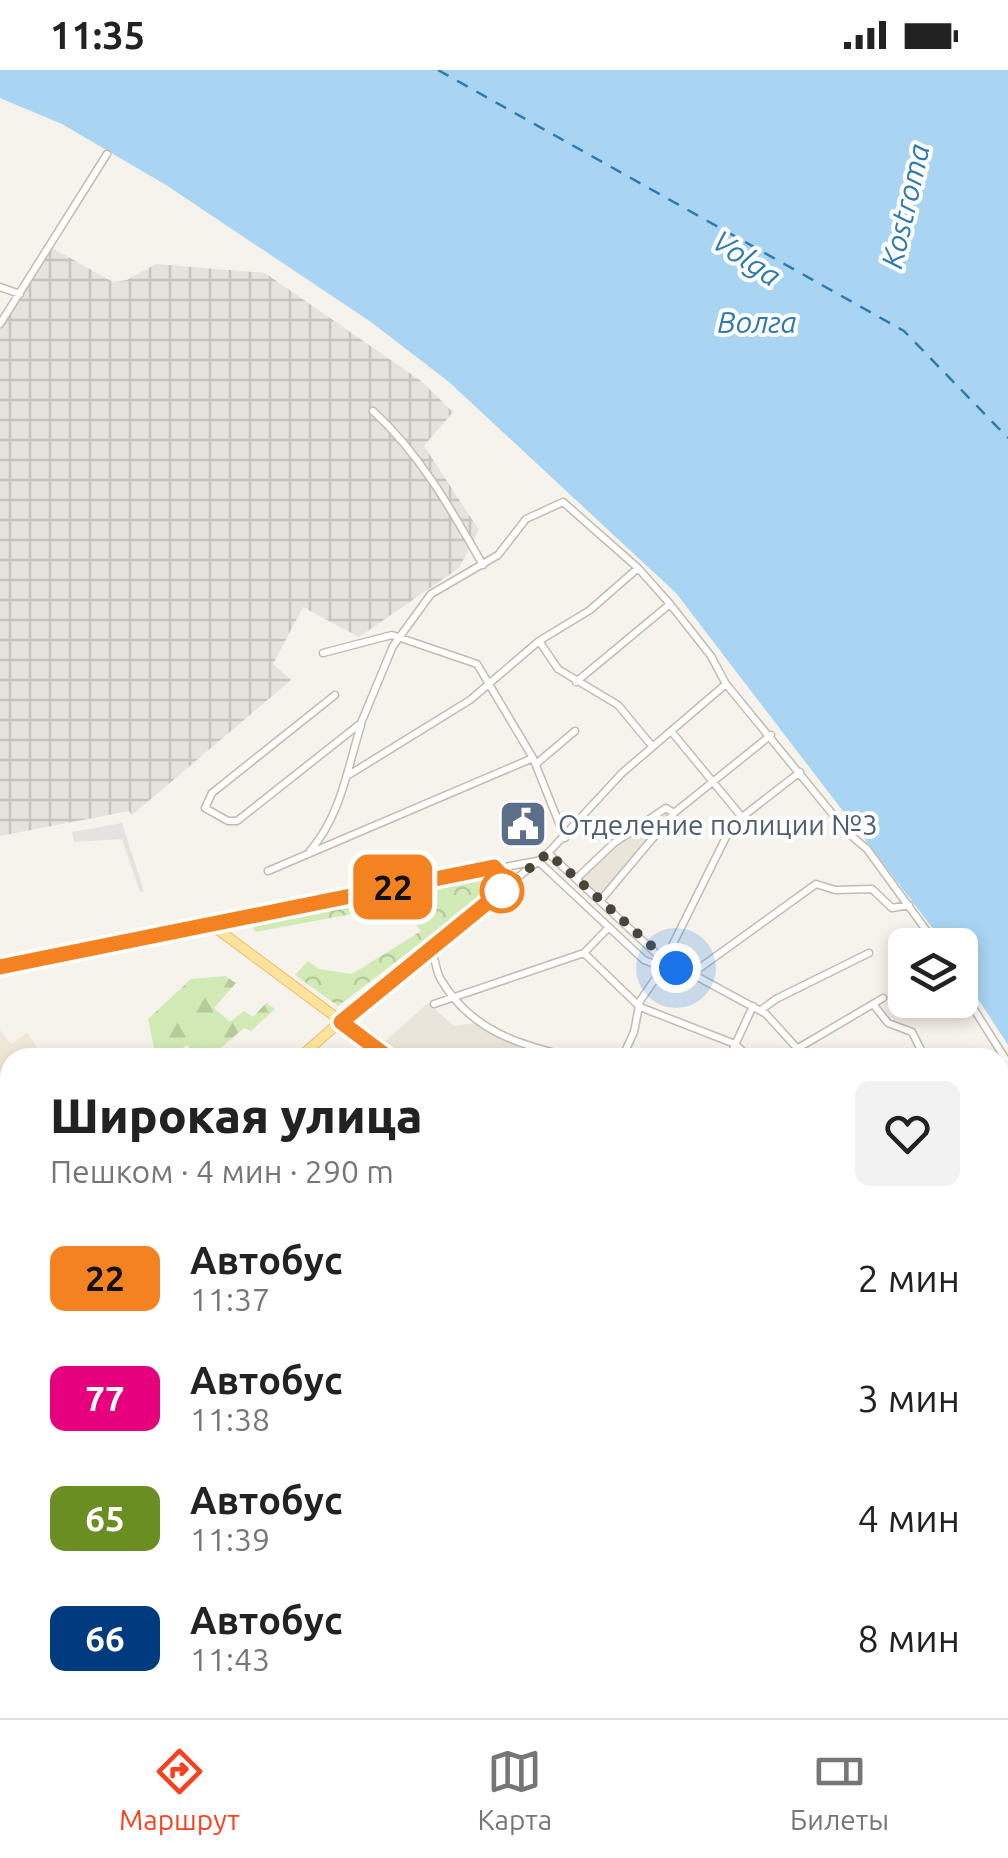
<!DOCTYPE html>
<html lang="ru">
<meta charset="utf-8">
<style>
body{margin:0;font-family:Ubuntu,sans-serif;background:#f2f2f2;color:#222;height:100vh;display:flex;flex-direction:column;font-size:38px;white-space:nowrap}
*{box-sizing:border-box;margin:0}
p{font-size:32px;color:#767676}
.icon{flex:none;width:55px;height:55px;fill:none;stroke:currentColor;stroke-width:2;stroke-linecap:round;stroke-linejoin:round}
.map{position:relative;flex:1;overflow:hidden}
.side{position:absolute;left:0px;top:978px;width:1010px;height:672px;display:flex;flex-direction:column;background:#fff;border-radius:30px 30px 0 0;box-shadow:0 5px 15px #0003}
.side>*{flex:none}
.badge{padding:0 20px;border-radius:15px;font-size:35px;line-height:65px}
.fabs{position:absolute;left:888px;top:858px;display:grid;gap:20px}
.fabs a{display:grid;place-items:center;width:90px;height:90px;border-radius:15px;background:#fff;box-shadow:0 5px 15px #0003;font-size:50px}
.you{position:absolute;width:50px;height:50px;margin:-25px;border:8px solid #fff;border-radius:50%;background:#1a73e8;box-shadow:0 0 0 15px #1a73e833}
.map>.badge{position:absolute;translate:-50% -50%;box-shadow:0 0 0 5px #fff}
.round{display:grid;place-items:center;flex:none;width:105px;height:105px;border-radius:15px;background:#f2f2f2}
.overview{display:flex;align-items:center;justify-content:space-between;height:170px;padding:0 50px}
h1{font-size:48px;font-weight:800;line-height:75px}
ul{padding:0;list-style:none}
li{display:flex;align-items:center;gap:30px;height:120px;padding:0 50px}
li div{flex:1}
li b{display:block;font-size:38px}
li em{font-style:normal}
li .badge{min-width:110px;font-weight:700;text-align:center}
.status{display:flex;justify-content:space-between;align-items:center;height:70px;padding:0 50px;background:#fff;direction:ltr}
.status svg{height:28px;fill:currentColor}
.menu{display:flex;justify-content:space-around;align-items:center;height:140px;border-top:2px solid #e0e0e0;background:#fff;font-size:28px;color:#767676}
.menu a{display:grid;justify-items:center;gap:5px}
.menu .current{color:#fc3f1d}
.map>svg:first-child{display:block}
.residential{fill:#eae5da}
.industrial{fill:url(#industrial-grid)}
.education{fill:#efe8d6}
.medical{fill:#f6e3e0}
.forest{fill:url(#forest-firs)}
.park{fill:url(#park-crowns)}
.parking{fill:#e5e3e0}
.water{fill:#a9d4f2}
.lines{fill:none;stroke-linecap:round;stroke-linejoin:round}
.ferry{stroke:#2e7ab2;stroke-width:2.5;stroke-dasharray:12 10;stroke-linecap:butt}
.minor-casing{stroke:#c2bbae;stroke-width:9}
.major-casing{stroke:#e6c16a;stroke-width:11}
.minor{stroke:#fff;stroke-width:6}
.major{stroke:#ffe39c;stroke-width:9}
.rail-casing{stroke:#9a9a9a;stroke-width:6}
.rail{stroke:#fff;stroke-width:2.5;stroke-dasharray:8;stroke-linecap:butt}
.line-casing{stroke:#fff;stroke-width:22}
.line{stroke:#f58220;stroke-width:15}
.walk{stroke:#4b4439;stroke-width:10;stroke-dasharray:0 18}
.stop-dot{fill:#fff;stroke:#f58220;stroke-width:5}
.labels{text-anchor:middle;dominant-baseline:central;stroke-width:8;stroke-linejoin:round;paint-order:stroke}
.service-label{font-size:28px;fill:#4e5e75;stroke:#fff;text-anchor:start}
.water-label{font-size:30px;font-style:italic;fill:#2e7ab2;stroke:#fff}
</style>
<div class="status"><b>11:35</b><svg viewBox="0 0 49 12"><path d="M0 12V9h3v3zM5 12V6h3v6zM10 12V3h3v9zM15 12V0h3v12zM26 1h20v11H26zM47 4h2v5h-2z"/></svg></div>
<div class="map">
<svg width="1008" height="1648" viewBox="0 0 1008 1648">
<defs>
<pattern id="industrial-grid" width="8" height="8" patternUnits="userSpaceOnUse" patternTransform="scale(2.5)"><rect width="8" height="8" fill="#e6e2dd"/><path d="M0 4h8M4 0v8" fill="none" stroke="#c7c3be"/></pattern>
<pattern id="forest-firs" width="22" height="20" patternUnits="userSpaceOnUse" patternTransform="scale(2.5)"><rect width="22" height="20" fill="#d2eab5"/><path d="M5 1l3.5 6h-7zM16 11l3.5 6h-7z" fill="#b6ca9c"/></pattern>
<pattern id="park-crowns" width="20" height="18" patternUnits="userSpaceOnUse" patternTransform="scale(2.5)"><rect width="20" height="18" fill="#d2eab5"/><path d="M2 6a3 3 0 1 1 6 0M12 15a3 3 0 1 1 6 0" fill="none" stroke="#b6ca9c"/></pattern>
</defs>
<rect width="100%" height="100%" fill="#f6f3ec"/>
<path class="residential" d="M663,740L668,745L665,751L600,827L580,809L614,776Z
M428,933L454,956L476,953L503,971L521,976L519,987L402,988L383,973Z
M1000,1576L1008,1593V1648H719L715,1640H1000Z
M223,1640H418L422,1648H222Z
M431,1640H703L707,1648H434Z"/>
<path class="industrial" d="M52,178L113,212L127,210L156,194L265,203L421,311L453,342L424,376L479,460L459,498L359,567L303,537L273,594L291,610L132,745L129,741L0,766V258Z
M0,1348L10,1360V1492L2,1500Z"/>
<path class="education" d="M0,960L11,974L27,963L44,987L10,988V1059L0,1047Z
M824,1640H936L939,1648H828Z"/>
<path class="medical" d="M433,1640H590L593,1648H436Z"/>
<path class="forest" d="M225,906L236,913L214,938L230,952L244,941L253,947L266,933L275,939L251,961L244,958L210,987H197L187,975L170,987H156L148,949L191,909Z"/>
<path class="park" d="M490,803L498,807L496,815L338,936L295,905L308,891L319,899L352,904L421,861L401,835L255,862L251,848Z"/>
<path class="parking" d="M122,753L144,821L140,822L122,769L74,772L72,762Z"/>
<path class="water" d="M0,0H1008V975L963,906L960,875H948L931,856L676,523L449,312L371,252L166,115L62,54L0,28Z"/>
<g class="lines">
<path class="ferry" d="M438,0L904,261L1008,368"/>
<g class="minor-casing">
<path id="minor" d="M0,217L20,224
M0,254L107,84
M373,341C420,384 451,439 483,495
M539,571L558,599L618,635L652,676
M323,583L392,565L477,594L533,688L565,768
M576,612L670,534
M335,625L212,723L205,738L228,751H237L361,653L393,576L431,524L498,485L526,449L563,432L638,498L670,534L711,586L726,614L848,763L867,779L937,875
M671,661L741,746
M536,694L575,661
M347,706L470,630L539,571L590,540L638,498
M310,781C341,745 347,700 361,655
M548,783L659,886L766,944L806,988
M538,791L644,890L684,905
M496,798L504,804V819
M268,801L533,688
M576,809L614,773L666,738L674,743
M600,831L674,743L771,665
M210,852L537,791
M430,879C436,888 435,898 440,908C470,961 521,976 577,988
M584,883L640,937L735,974L750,988
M665,890L732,755L800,702
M690,905L816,814L835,820L872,819L892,838L909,835
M960,917L1008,993
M434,934L584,883L609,857
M873,934L883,928
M761,940L776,929L869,883
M800,977L873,934L888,953L912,962L925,988
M389,988L341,951L548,783L622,703L726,614
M622,988L634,962L640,931L662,899
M729,988L753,936
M1000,1056L1008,1067
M1000,1150L1008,1148
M1000,1205L1008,1210
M1000,1340L1008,1358
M1000,1568L1008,1585
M63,1640L75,1648
M422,1640L425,1648
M819,1640L822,1648
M91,1648L99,1640
M738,1648L757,1640"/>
</g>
<g class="major-casing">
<path id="major" d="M0,897L209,853L341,951L299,988
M0,1233L10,1225
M216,1640L218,1648
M709,1640L712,1648"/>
</g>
<use href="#minor" class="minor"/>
<use href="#major" class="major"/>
<g class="rail-casing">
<path id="rail" d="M0,1182L10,1172"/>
</g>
<use href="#rail" class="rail"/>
</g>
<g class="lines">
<g class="line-casing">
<path id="line" d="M0,897L494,797L506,810L504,819L341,952L389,988"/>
</g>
<use href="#line" class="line"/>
<path class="walk" d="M502,821L548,783L676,898"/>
</g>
<defs>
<g id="civic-square" transform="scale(2.5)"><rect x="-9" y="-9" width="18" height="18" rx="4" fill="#5c6f8a" stroke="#fff"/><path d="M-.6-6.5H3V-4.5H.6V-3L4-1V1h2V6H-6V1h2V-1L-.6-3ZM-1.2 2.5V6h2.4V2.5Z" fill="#fff"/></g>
</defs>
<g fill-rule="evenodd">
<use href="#civic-square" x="523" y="754"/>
</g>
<circle class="stop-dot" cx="502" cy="821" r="20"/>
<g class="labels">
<g class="service-label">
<text x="558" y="754">Отделение полиции №3</text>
</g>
<g class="water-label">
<text transform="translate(905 136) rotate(-77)">Kostroma</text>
<text transform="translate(747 188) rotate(34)">Volga</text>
<text x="757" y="252">Волга</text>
</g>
</g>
</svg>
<div class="fabs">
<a><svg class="icon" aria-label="layers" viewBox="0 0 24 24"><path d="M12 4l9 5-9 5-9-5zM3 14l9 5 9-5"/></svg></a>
</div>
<div class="you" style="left:676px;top:898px"></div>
<b class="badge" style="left:393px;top:817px;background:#f58220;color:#111">22</b>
<section class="side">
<div class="overview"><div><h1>Широкая улица</h1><p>Пешком · 4 мин · 290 m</p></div><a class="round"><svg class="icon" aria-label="heart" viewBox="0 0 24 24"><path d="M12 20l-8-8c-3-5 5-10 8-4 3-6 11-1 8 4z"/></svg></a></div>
<ul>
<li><span class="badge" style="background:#f58220;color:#111">22</span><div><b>Автобус</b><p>11:37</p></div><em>2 мин</em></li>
<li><span class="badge" style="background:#e6007e;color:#fff">77</span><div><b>Автобус</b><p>11:38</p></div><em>3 мин</em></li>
<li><span class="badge" style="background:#6b8e23;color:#fff">65</span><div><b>Автобус</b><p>11:39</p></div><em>4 мин</em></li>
<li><span class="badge" style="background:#003b80;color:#fff">66</span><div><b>Автобус</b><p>11:43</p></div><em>8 мин</em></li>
</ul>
</section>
</div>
<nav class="menu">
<a class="current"><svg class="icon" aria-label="directions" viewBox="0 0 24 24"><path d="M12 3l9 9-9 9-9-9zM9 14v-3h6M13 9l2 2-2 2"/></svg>Маршрут</a>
<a><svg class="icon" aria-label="map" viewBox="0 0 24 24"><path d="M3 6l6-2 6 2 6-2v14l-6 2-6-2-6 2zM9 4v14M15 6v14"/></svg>Карта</a>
<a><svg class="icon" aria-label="tickets" viewBox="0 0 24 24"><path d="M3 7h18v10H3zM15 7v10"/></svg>Билеты</a>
</nav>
